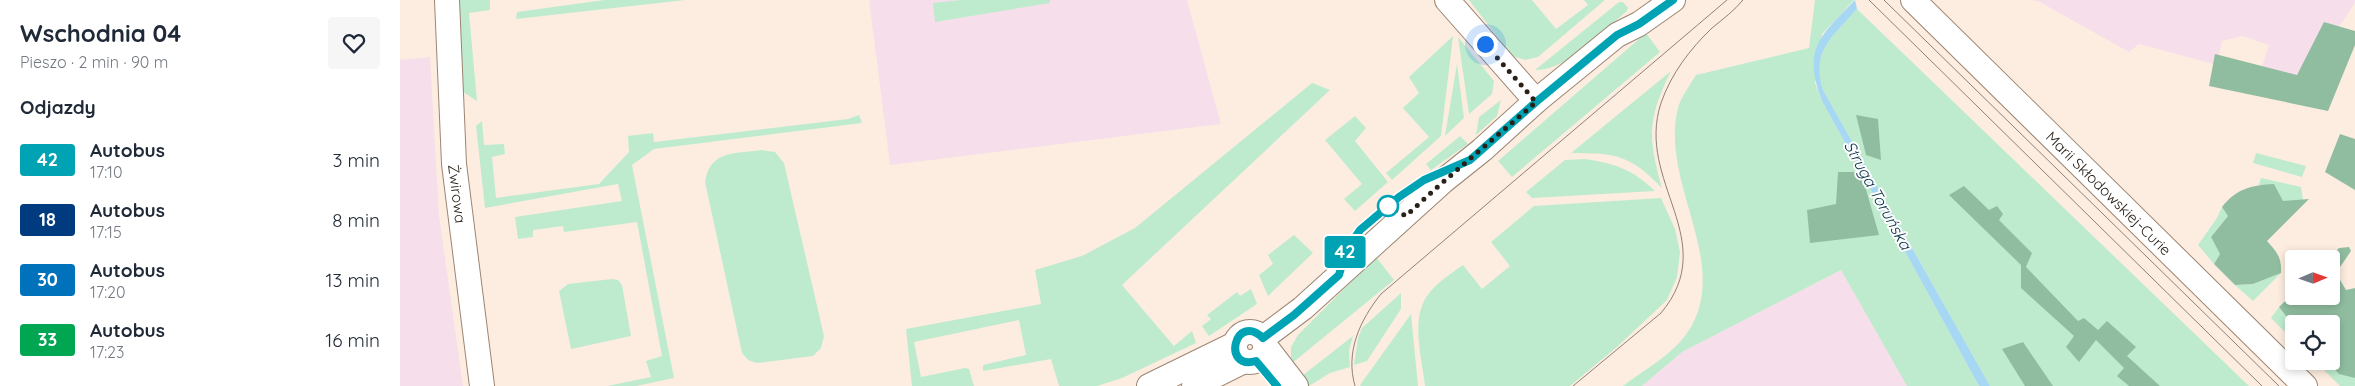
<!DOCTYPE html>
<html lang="pl">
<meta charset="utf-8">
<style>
body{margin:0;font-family:Quicksand,sans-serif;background:#f6f6f7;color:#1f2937;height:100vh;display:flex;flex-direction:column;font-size:19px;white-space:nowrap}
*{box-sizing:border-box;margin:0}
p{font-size:16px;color:#747a83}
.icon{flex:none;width:28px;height:28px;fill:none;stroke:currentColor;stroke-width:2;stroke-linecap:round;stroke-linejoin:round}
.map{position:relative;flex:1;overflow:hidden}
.sheet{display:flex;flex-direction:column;background:#fff;width:400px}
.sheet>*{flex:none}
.badge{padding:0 10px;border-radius:4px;font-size:18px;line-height:32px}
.needle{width:32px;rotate:88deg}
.tools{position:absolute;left:1885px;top:250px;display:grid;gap:10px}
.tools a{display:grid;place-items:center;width:55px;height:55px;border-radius:5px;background:#fff;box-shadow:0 2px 8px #0003;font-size:25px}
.you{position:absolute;width:25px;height:25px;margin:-12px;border:4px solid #fff;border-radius:50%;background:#1a73e8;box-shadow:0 0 0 8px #1a73e833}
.map>.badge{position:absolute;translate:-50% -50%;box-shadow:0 0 0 2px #fff}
h2{padding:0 20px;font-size:19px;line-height:45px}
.round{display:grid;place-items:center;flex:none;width:52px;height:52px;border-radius:5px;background:#f6f6f7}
.head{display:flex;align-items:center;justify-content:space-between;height:85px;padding:0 20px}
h1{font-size:24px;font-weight:700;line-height:38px}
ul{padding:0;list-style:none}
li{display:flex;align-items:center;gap:15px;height:60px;padding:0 20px}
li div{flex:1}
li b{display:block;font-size:19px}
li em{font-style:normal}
li .badge{min-width:55px;font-weight:700;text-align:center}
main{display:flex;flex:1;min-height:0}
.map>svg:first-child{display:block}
.commercial{fill:#f6dfeb}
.green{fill:#beebce}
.forest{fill:#90bda0}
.water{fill:#a7d8f3}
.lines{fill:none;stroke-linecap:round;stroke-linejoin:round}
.minor-casing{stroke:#9d8572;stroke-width:26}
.minor{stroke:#fff;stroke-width:24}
.tram{stroke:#8d8176;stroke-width:1}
.line-casing{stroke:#fff;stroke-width:11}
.line{stroke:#00a3b4;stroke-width:8}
.walk{stroke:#292018;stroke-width:5;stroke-dasharray:0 9}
.stop-dot{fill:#fff;stroke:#00a3b4;stroke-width:2.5}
.labels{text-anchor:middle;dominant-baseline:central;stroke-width:4;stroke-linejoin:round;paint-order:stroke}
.street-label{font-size:15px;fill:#292018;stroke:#fdfdfd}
.water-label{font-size:16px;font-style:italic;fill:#053143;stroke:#fdfdfd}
</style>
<main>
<section class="sheet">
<div class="head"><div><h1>Wschodnia 04</h1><p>Pieszo · 2 min · 90 m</p></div><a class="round"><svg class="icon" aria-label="heart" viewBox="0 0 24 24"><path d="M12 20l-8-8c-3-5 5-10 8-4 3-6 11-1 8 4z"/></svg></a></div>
<h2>Odjazdy</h2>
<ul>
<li><span class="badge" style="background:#00a3b4;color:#fff">42</span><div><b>Autobus</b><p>17:10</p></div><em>3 min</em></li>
<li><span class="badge" style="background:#003b80;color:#fff">18</span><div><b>Autobus</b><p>17:15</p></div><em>8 min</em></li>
<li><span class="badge" style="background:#0072bc;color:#fff">30</span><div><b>Autobus</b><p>17:20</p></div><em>13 min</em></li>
<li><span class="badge" style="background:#00a651;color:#fff">33</span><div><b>Autobus</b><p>17:23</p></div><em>16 min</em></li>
</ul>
</section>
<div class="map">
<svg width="1955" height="386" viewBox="0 0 1955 386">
<rect width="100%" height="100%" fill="#fdede0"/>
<path class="commercial" d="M469,0H787L821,124L490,165Z
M1630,0H1955V3L1900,85L1860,73L1869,45L1842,36L1822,41L1817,65L1739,44L1729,52L1638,1Z
M30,57L39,215L63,386H0V60Z
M1441,270L1507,386H1242L1282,352Z"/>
<path class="green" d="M55,0H90V10L69,13L77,101L60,90Z
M204,0H285L116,19L117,12Z
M561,0H650V3L535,22L533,3Z
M1069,0H1132L1156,29L1188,5L1184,0H1205L1138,57L1125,60L1112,56Z
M1415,0H1454L1422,34L1415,83L1422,101L1579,386H1507L1441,270L1282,352L1242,386H1223C1244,370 1272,355 1287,333C1334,265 1259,184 1278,108C1281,97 1290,85 1296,75L1409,48Z
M1219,2H1223L1228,8L1227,11C1203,31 1167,71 1135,70Z
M1457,9L1849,386H1590L1423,90C1411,50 1433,37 1457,9Z
M1246,33L1260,52L1112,177L1098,161Z
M1053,36L1041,136L992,180L986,173L1029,137L1003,108L1019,93L1009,77Z
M1058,37L1094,81L1092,94L1069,114Z
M1057,64L1064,118L1045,136Z
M1271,71C1247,120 1248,137 1262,188C1230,155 1216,153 1171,153Z
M912,83L930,90L722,285L774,346L792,331L796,343L722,378L697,386H659L651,359L583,371V365L626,355L619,320L514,342L521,377L565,368L569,369L574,386H512L506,329L641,304L635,270L682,256L735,228Z
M1101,100L1097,116L1076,135L1079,117Z
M459,115L462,123L254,149L232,165L274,378L236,386H207L251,377L246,361L262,356L237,222L164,232L163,226L133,230V237L118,239L115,217L222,201L218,184L85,208L76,126L82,121L84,145L104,144L105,154L92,157L96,198L199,184L229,152L228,136L253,133L254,142L448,119Z
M955,116L966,128L955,141L988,182L955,211L944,199L962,184L925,140Z
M1060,136L1068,144L1031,170L1026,164Z
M361,150L375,152L384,163L424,336L421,348L413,356L357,363L348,360L342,353L305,182C310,150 335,154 361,150Z
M1856,153L1906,166L1902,177L1853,163Z
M1186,159C1216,164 1232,169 1255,191L1132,198L1126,192L1165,160Z
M1861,178L1901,187L1903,200L1884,203L1859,185Z
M1261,198L1275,229L1280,252L1277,277L1267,300L1218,346L1170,386H1025C1022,357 1009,316 1030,292C1039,281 1052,273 1063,265L1082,289L1110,266L1091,242L1134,206Z
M1822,207L1828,216L1811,237L1820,254L1814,264L1798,245L1817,218Z
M894,235L913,253L868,296L859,275L873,264L868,255Z
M976,257L994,280L891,364V347L898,335Z
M1881,273L1853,301L1835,285L1853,284Z
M212,279L218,280L222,285L231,336L171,349L159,291L168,284Z
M851,289L857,304L809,336L802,326L811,319L807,315L837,292L840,296Z
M1001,293V309L967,361L954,365L958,338L962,328Z
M1879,307L1894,326V341L1871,318Z
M1011,314L1018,386H961L960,385Z
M953,336L949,351L950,367L930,373L909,386H903L898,379Z
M1915,361H1927L1929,364L1955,378V386H1940Z"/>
<path class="forest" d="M1924,22L1955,31V45L1928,111L1809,86L1815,54L1897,75Z
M1456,115L1478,119L1481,160L1466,155Z
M1940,134L1955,139V190L1925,172Z
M1438,172H1461L1479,235L1410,243L1407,210L1436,204Z
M1874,184L1883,201L1909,199L1867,241C1877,252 1882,258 1881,273L1853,284L1835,285L1814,264L1820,254L1811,237L1828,216L1822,207C1836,189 1851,185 1874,184Z
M1564,186L1589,210L1597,206L1603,214L1599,220L1632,253L1626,267L1678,321L1684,318L1698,330L1707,321L1736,347L1727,356L1760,386H1729L1717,376L1724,368L1696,340L1679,362L1666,347L1674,336L1621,288V265L1549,195Z
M1949,247L1951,251L1936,273L1946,290L1955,288V378L1939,374L1927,361H1931V324H1894V326L1879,307L1894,292V296H1931V259H1928L1939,248Z
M1623,342L1653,386H1625L1602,349Z"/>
<path class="water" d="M1455,0L1457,9C1433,37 1411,50 1423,90L1590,386H1579L1422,101C1402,49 1420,36 1455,0Z"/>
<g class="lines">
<g class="minor-casing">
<g id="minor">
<path id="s1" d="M47,0L54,164L82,386"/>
<path d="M1047,0L1136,101"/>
<path id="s2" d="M1513,0L1905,386"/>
<circle cx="850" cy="347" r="15"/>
<path d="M863,338L903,308L1042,182L1082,150L1136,101L1217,35L1239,24L1273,0"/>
<path d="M866,347L896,386"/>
<path d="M749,386L835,344"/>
<path d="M794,386L844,361"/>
</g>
</g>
<use href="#minor" class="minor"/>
<path class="tram" d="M1469,0L1862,386
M1484,0L1879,386
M955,386C945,352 960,320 981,294L1327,0
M1173,386L1261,313C1322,240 1235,182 1261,103C1271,74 1290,49 1312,28C1323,19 1334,11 1343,0"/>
</g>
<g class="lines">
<g class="line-casing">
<path id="line" d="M877,386L856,361C821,371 835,311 863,338L894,315L939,275L946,251L960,230L999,197L1024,180L1070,160L1136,102L1217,35L1239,24L1273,0"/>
</g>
<use href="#line" class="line"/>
<path class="walk" d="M988,206L1006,216C1048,176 1093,140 1136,102L1085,44"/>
</g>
<circle class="stop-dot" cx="988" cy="206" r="10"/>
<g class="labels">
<g class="street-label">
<text stroke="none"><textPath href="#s1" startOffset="194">Żwirowa</textPath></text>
<text stroke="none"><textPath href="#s2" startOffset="275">Marii Skłodowskiej-Curie</textPath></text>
</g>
<g class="water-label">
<text transform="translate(1478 195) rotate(61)">Struga Toruńska</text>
</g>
</g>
</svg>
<div class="tools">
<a><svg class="needle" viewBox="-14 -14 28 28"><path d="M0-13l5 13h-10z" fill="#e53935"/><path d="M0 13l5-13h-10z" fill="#747a83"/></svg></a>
<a><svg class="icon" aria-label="locate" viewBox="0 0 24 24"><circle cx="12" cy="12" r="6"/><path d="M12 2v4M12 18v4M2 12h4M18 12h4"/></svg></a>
</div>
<div class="you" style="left:1085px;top:44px"></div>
<b class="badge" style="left:945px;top:252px;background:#00a3b4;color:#fff">42</b>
</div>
</main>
